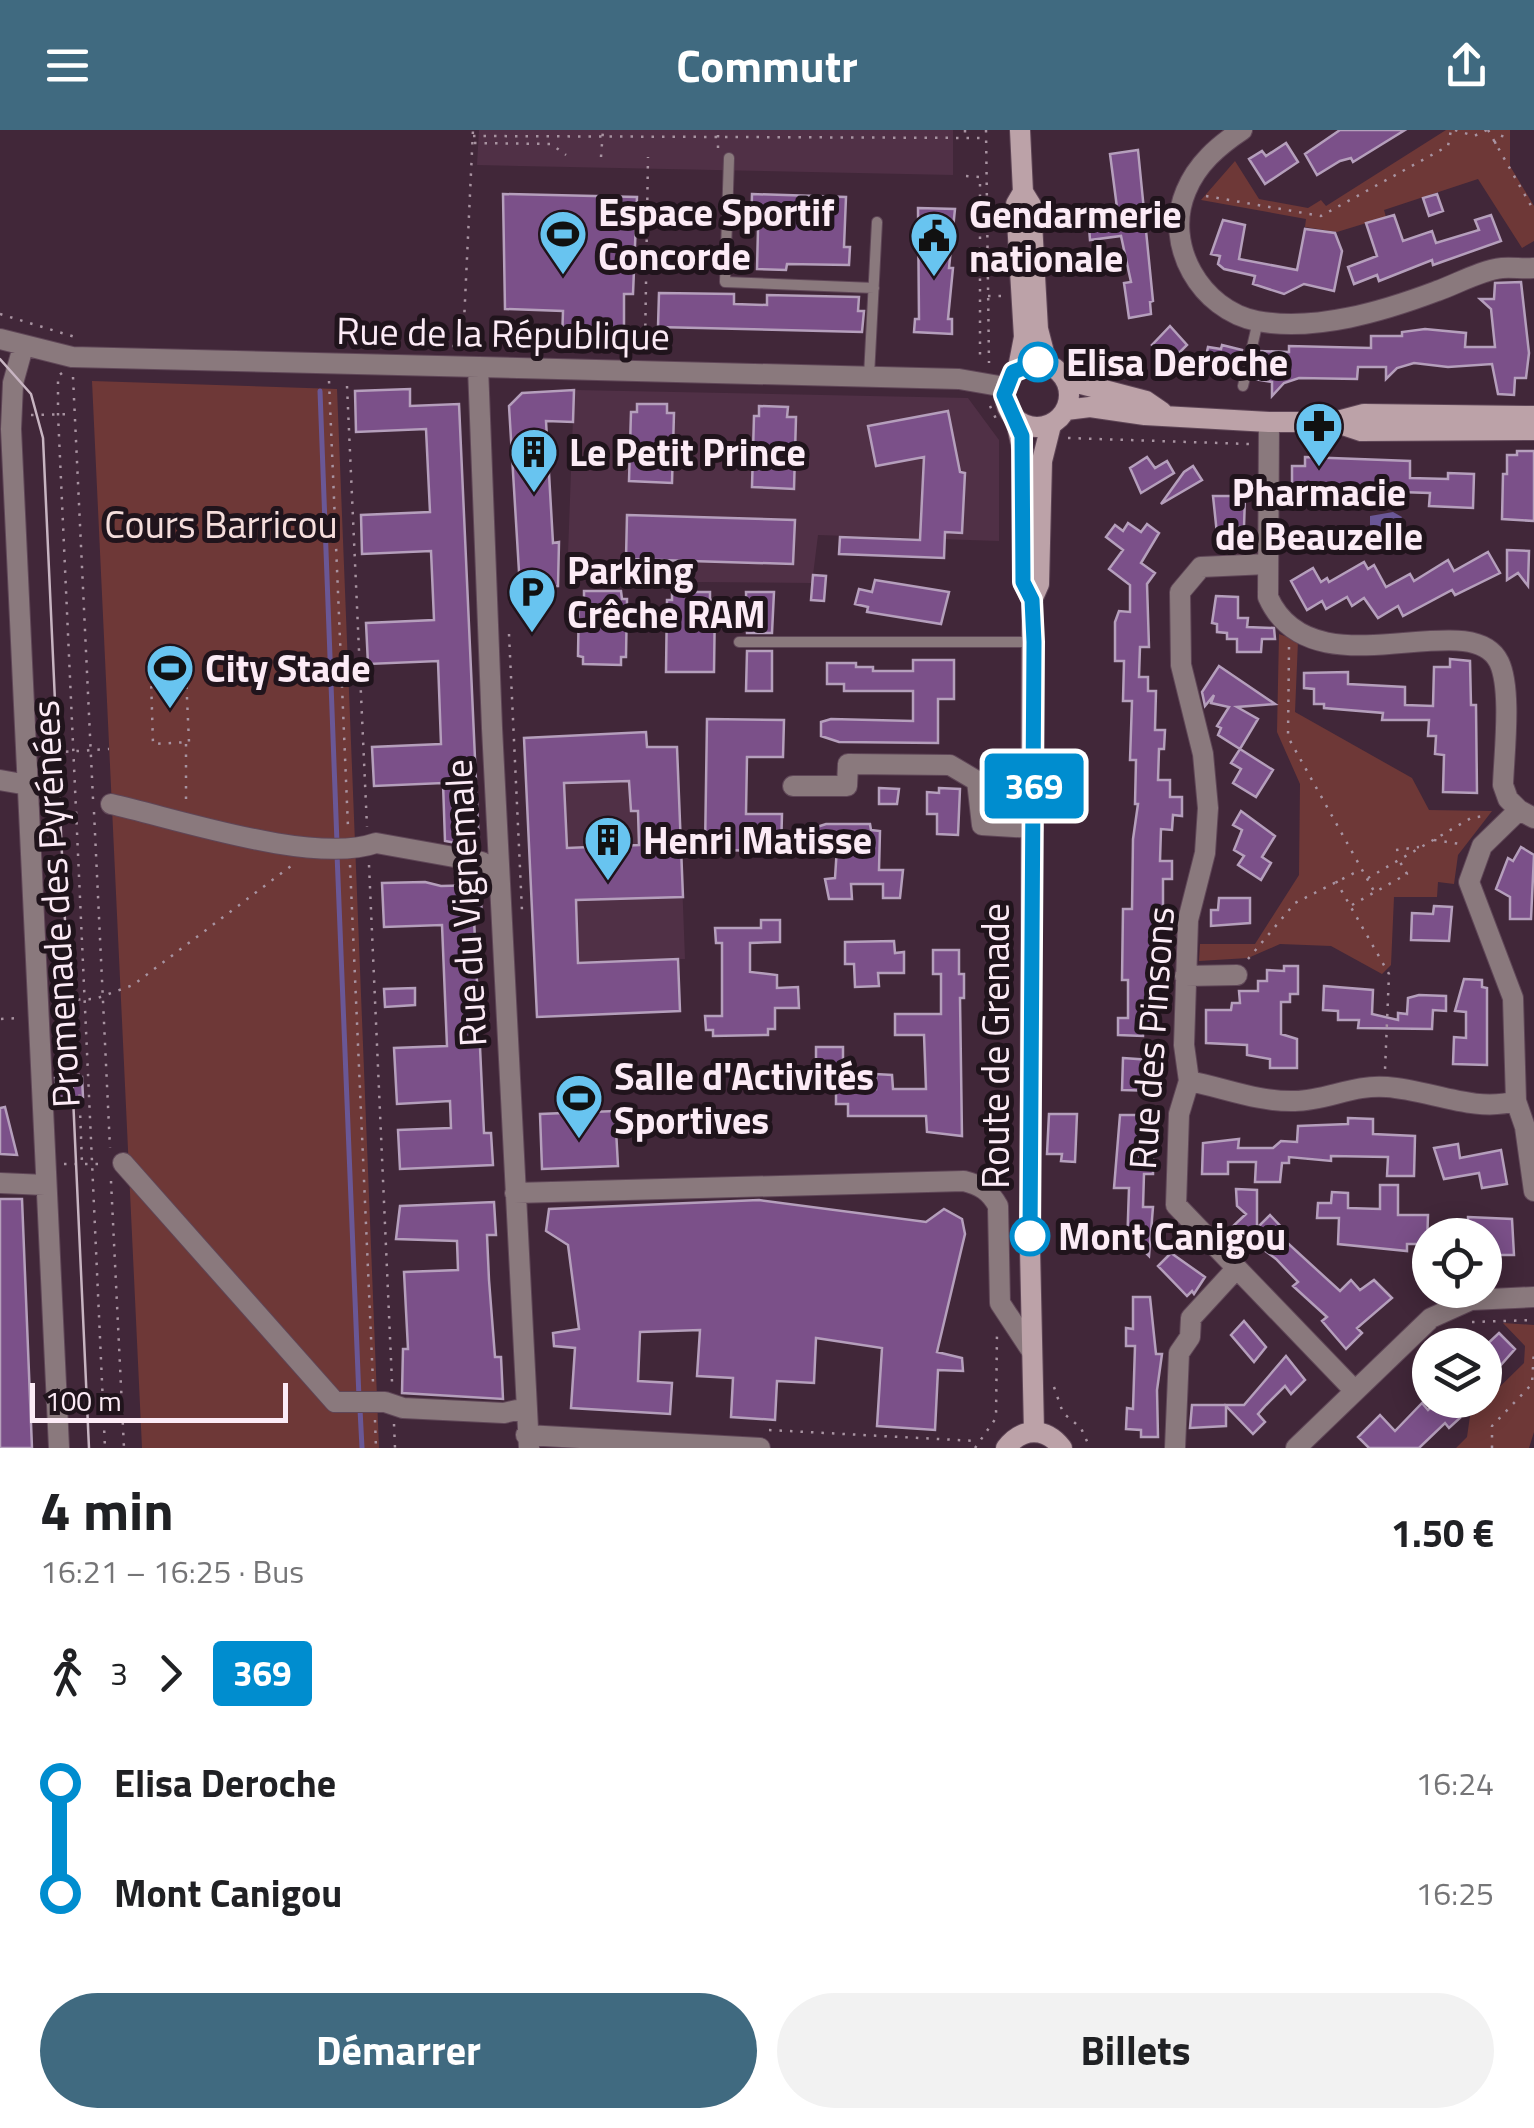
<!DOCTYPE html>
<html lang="fr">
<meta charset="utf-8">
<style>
body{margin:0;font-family:"Titillium Web",sans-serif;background:#f2f2f2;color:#202124;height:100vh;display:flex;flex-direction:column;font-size:38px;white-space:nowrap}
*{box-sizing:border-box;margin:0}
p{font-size:32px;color:#757577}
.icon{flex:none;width:55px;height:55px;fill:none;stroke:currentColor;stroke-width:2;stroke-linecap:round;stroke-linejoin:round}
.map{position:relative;height:1318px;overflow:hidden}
.side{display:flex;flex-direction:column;background:#fff;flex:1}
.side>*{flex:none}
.badge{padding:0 20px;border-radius:8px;font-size:35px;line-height:65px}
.fabs{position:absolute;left:1412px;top:1088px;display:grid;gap:20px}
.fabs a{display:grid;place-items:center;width:90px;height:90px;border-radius:50%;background:#fff;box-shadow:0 5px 25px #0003;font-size:50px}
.scale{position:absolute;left:30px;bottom:25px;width:258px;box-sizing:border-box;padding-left:10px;border:5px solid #fcebf6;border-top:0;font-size:28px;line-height:35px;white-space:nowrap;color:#fcebf6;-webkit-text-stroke:8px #20141c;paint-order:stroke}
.map>.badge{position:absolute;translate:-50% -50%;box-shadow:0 0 0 5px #fff}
.legs{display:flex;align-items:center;gap:15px;height:110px;padding:0 40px;font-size:32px}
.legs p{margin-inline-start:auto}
.headline{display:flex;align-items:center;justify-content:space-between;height:170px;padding:0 40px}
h1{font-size:55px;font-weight:700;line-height:75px}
.cta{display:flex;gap:20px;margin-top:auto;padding:20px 40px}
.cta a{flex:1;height:115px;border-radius:60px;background:#406a80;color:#fff;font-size:40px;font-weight:700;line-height:115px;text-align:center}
.cta a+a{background:#f2f2f2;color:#202124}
ul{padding:0 40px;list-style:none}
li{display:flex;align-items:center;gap:35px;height:110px;font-size:38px}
li i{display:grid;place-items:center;width:15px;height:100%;margin:0 12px;background:currentColor}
li i::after{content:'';width:25px;height:25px;margin:-12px;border:8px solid;border-radius:50%;background:#fff}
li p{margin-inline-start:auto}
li:first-child i{background:linear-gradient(#0000 50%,currentColor 0)}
li:last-child i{background:linear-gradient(currentColor 50%,#0000 0)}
header{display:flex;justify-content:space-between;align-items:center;height:130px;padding:0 40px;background:#406a80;color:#fff;font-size:45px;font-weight:700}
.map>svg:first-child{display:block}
.built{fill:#503046}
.green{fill:#6e3837}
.water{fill:#6a5796}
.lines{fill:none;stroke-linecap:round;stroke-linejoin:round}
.stream{stroke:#6a5796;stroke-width:5}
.building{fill:#7b5089;stroke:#b59fbc;stroke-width:2.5;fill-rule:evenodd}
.lane-casing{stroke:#5f4657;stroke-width:12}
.street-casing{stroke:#5f4657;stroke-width:22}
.secondary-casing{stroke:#5f4657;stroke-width:22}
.path{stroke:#a893a1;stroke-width:2.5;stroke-dasharray:2.5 8;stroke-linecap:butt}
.lane{stroke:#8a797d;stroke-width:10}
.street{stroke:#8a797d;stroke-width:20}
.secondary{stroke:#bca2a8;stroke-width:20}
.tram{stroke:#c8b5c2;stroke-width:2.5}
.line-1-casing{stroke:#fff;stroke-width:22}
.line-1{stroke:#008dcf;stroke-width:15}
.stop-1-dot{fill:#fff;stroke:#008dcf;stroke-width:5}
.labels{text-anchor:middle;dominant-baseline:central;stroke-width:10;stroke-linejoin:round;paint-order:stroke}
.poi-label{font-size:38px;font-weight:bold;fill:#fcebf6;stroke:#20141c;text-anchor:start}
.street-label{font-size:38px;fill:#fcebf6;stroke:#20141c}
.stop-label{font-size:38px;font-weight:bold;fill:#fcebf6;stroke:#20141c;text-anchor:start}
.park-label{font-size:38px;fill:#f5dedc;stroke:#20141c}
</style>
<header><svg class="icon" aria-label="menu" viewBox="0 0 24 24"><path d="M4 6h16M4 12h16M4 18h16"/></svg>Commutr<svg class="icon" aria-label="share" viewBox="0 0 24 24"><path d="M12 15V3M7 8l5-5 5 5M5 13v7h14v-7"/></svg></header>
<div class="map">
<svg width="1534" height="1318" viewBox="0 0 1534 1318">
<rect width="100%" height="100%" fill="#412739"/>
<path class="built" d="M479,0H953V45L477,35Z
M574,260L968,268L999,310V411L818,405L812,453L567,451Z
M646,602L647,617H677L685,829H678L680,881L537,887L524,608Z"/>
<path class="green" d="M1446,0H1510V36L1534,76V111L1522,118L1478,49L1384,80L1386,87L1337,102L1305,97L1306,89L1201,70L1235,31L1259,69L1308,78L1321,70L1326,76Z
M92,251L337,259L379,1318H142Z
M1279,504L1298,511L1295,582L1412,648L1429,680L1492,681L1458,725L1454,754L1438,752L1437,767H1394L1391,835L1382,844L1331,816L1280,814L1248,828L1199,831L1200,814H1255L1299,745L1300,654L1277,602Z
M1503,1193L1534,1195V1302L1529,1318H1456L1467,1307L1470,1286L1524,1233L1525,1216Z"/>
<path class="water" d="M1393,382L1402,387L1394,400L1370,398V386Z"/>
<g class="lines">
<path class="stream" d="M320,261L337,713
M337,724L359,1268
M360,1279L362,1318"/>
</g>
<path class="building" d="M1340,0H1405L1353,32L1351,28L1340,31L1317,45L1305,24Z
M1286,13L1298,32L1265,54L1249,29L1262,21L1266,26Z
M1138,20L1153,171L1150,172L1151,184L1129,188L1124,153L1131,152L1121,106L1090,110L1089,97L1119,93L1110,24Z
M503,64L637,67L633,164H624V212L562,211L563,181L505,179Z
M752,64L846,67L844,117H850L849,135L787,134L786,140L757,139L758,99H751Z
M1437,64L1443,81L1429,86L1423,68Z
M918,78L955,79L949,138H953L948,189H952V204L914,202L915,189H919Z
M1394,85L1403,111L1432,101L1436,113L1479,100L1475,90L1491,85L1501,111L1433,135L1432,130L1379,151L1377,145L1354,154L1348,137L1377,126L1366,93Z
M1223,90L1245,95L1239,129L1297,140L1305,99L1335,103L1342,121L1334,161L1304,154L1284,164L1253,154L1255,146L1224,139L1218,134L1220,126L1211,124Z
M1521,152L1529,223L1526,248H1515L1514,265L1498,264L1492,234L1448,237L1414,233L1397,238L1386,249V237H1358L1357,249L1299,248L1284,253L1272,266V252L1254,249L1260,221L1289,222V216L1371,218V206H1402V202L1425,199L1466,203L1465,217H1495L1491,179L1480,169H1494L1495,153Z
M659,163L734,164V174L767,175V165L859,167L858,181H864L862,202L658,197Z
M1170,196L1187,215L1170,232L1152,215Z
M1222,215L1242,220L1237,245L1204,236L1208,217L1221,219Z
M410,259V276L459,274L479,717L445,711L443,653L374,656L372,617L441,614L438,531L368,534L366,493L434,490L431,421L362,424L361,385L430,382L426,299L356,302L355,261Z
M574,260L573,292L546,291L553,413L559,412L558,456L520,458L509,276L522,263Z
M637,274H667V283H674L672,353L629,351L631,282H637Z
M759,276L788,277L787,287H796L794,359L752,357L754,286H759Z
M948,281L960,342L965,343L962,403L945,402L944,428L839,424L840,407L920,410L924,327L876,336L868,296Z
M1517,321H1534V391L1502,389L1503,344H1507V325H1517Z
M1147,327L1155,338L1167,331L1174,343L1141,363L1130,338Z
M1305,327L1410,331V348L1448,349V343L1474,344L1473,378L1429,376L1430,363L1369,361H1345V365L1333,364V377L1312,376V365H1292V336H1305Z
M1193,336L1202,350L1161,374L1184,342Z
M1213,366H1245L1244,397H1232L1233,404H1217Z
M627,385L795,390L793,434L626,429Z
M1128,393L1141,402L1147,394L1159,403L1141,433L1155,443L1147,454L1149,517H1140L1139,547H1148V561H1156L1155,600H1165L1164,619H1159L1158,650H1170V667H1182V686L1173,685L1172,700L1161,699L1160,731H1172V749H1163V789L1156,788V805H1152L1151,841L1162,842V860H1153L1152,900L1143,899V906L1118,905V888H1128V850H1122L1123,779H1132L1133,709L1138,674H1135L1136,630H1130L1132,571H1123L1124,531H1115V492L1119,481L1130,482V455L1109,439L1123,420L1106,407L1115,395L1123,401Z
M1507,420L1529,421L1528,456L1518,443L1507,450Z
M1488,422L1500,443L1455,465L1452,460L1403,486L1398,476L1378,488L1364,468L1352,476L1347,467L1326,479L1322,471L1307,480L1291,451L1313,438L1321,452L1327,448L1329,452L1364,432L1368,439L1374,435L1386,457L1410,444L1414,451L1448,430L1454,441Z
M813,445L826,446L824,471L811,470Z
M875,450L949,462L941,494L867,482L868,477L855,474L859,459L872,462Z
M584,461H621L622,469H627L626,527H621V535L583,534V527L578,526L579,468H584Z
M672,462H710V470H715L714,542H666L667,470H672Z
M746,462H774L772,503H747Z
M1216,466L1238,467V488H1248L1247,497L1274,498L1275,509H1262L1261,522H1237V509H1227V503L1217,502V494L1212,493Z
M747,521H772V561H746Z
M1450,529L1470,531L1471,575H1476L1477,663L1443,662L1444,625L1435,624L1436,606H1428L1429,590H1382L1383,583L1324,578V574H1314V559L1304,558V543L1348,542V554L1405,557V575L1433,576L1434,537H1450Z
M913,530H954V569H938V613L839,612L821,606V592L831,589L913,591V561H844V554H827V533H856V537H873V541H913Z
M1219,536L1275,574L1237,577L1258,589L1240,619L1218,605L1221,598L1217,596L1229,577L1211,573L1214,565L1205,576L1202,562Z
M707,589L784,590L783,627H747L746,684H782L781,721L705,720Z
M646,602L647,617H677L683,767L576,770L578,833L678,829L680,881L537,887L524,608ZM629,651L631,681H638L639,715L567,718L564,653Z
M1240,619L1273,640L1256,667L1233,653L1241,639L1231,633Z
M879,658L899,659L897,674H879Z
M939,658L960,659L958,705L937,704V684H927V662L939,663Z
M1241,681L1275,706L1262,727L1271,733L1261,750L1238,735L1244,726L1234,720L1242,700L1233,695Z
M826,694H870L871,700L880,701L879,740H903L900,768H883V754H851L852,769H829L825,749L835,748L837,717L816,716L817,697Z
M1521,717L1534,725L1531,789H1510V767L1496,759L1508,728L1513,731Z
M425,752L441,756L480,755L482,787L474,788L484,1003H491L493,1035L400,1039L398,1000L451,998L450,971L397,974L394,918L447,916L442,795L384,797L382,753Z
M1219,768H1250V793L1211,796V780H1218Z
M1434,776L1452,777L1449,811L1411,810L1412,783L1433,784Z
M761,790H780V812L750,813V842L777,845V858L798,857L799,878H775V899H768V905L713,906V900H706L705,886H722V813H716L715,798H761Z
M894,811L895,823L904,822V843H878L879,856L855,857L854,834H845V812Z
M933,820H959V844H964V868H960L962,1006L927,1002L926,986H848V974H836V960H816V917H843V960L876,959V944L892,945L893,959H926L924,905H895V884H941V844H933Z
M1284,836H1298V864H1290V872H1281V904L1297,909V938H1270V929L1247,925V915L1206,913V880H1231L1232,873H1240L1239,861H1258V851H1267V840L1284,841Z
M1464,849L1482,850V857L1487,858V935L1453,934L1454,907L1466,908V882L1455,881Z
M1324,856L1373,860L1372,884L1398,890V883L1407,884L1408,868L1419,865L1446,866V881L1433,880L1432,899L1358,898L1359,890H1338V881L1323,880Z
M415,858V875L385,877L384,859Z
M1123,928L1151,930V944H1158V961L1122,960Z
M82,947L83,967L56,968L55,948Z
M5,977L17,1025L0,1024V978Z
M615,981L618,1036L542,1039L540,984Z
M1049,984H1077L1075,1032L1061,1031L1062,1024H1047Z
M1120,985H1145V1008H1153V1044H1144L1143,1077H1153L1149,1126L1140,1117H1127L1129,1058H1114Z
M1348,988L1373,989V1004L1415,1006L1414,1046H1387L1388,1027L1331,1026V1031L1289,1027V1033H1282L1280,1052H1255L1256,1032H1228V1044H1202L1203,1013L1239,1009L1238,1018H1273L1281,1011L1297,1012L1298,996L1348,994Z
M1458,1014L1460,1028L1501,1020L1507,1054L1482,1058L1479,1043L1444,1049L1434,1018Z
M1380,1055H1398V1085H1428L1427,1114H1407V1121L1338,1114L1339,1088H1317L1318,1073H1331L1332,1062L1348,1063V1078L1380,1079Z
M1236,1059L1257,1060V1098L1270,1085L1286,1102L1281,1107L1340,1161L1351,1150L1360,1160L1374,1150L1392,1168L1357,1198L1362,1203L1346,1219L1322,1191L1327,1187L1293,1156L1298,1152L1276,1129L1260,1117L1246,1114L1231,1098L1246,1084L1237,1076Z
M0,1069H22L32,1318H0Z
M759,1070L926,1092L944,1079L962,1089L965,1104L937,1222L962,1228L963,1241L938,1240L935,1300L877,1296L882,1218L816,1208L814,1253L777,1251L775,1290L731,1287L733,1248L697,1246L700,1200L640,1202L638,1251L672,1253L670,1284L571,1278L575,1218L554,1216L553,1203L579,1199L568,1115L546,1101L549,1079Z
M494,1072L496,1105H487L489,1150L495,1227H501L503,1269L402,1263L403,1219H408L404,1142L458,1140L457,1111L396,1109L400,1076Z
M1468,1087L1512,1089L1514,1125H1485V1105H1468Z
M1171,1123L1205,1147L1194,1164L1192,1161L1187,1166L1158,1136Z
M1133,1167H1150L1156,1224H1162L1157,1260L1158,1307H1141V1300L1126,1299L1127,1278L1133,1279L1135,1216H1126V1198L1133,1199Z
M1244,1191L1266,1217L1254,1232L1231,1205Z
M1499,1203L1515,1219L1485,1253V1216Z
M1286,1226L1305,1250L1291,1264L1285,1256L1266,1275L1258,1284L1265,1292L1253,1304L1226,1276V1296L1190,1298L1192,1275H1244Z
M1439,1270H1459L1451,1278L1460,1288L1449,1298L1445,1293L1419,1318H1369L1358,1307L1380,1285L1395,1301L1422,1273L1428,1280Z"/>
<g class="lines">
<g class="lane-casing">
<path id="lane" d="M729,28L725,152L874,158
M869,246L877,92
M1243,256L1258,191
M739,512H1033"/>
</g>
<g class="street-casing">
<path id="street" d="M1242,0C1218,16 1197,34 1186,61C1163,115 1201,180 1257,191C1315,202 1384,181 1437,161C1457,154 1481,140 1502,138C1512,137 1523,139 1533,138
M0,209L72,227L959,249L1005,257
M23,217L13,253L11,299L59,1318
M478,237L492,598L529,1318
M1269,292L1268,467C1312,566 1470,472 1499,532C1512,559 1504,624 1503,655L1508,669L1519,680
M1267,434L1201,437L1180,462L1181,535L1203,624L1208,678L1205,723L1188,790L1184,915L1189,951L1179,984L1176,1075L1354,1260
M0,650L28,655
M793,656H847L848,634L950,635L977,651L982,695L1033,698
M111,674C178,689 314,735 376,713L482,732V741H494
M1534,688L1519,680L1482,716L1469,752L1513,868L1516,971L1525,997L1534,1061
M1185,846L1237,845
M1189,951C1225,958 1258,972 1295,971C1326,971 1354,954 1387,957C1430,960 1474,983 1516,971
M123,1033L335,1272H385L403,1278L504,1283L517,1280
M0,1053L45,1055
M515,1063L964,1051C980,1055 990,1061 998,1076L1000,1173L1031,1220
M526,1305L760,1318
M1175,1318L1179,1223L1190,1207L1191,1188L1236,1139
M1296,1318L1431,1188L1471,1170L1534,1167"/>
</g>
<g class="secondary-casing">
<path id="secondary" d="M1023,62L1031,75L1038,199L1047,234
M1005 265a32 32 0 1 1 64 0a32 32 0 1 1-64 0Z
M1018,238L1024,207L1016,74L1023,62L1020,0
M1066,250L1146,271L1162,282
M1066,280L1090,277L1145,285L1269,292H1334L1364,284L1534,286
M1016,291L1023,323V452L1032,470
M1334,292L1361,301L1534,300
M1034,1301L1030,1119L1032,470L1039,454L1042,331L1051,295
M1006,1318C1022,1297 1046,1297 1062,1318"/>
</g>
<path class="path" d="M965,0V3
M986,0L989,233
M1455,0L1474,6L1487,0
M1488,0L1534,81
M473,6L986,8
M474,13L551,14L566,25
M1494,13L1501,10L1504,0
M718,18V0
M601,27L603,0
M966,46L980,47V226
M1206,66L1321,86L1448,16L1451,0
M988,166H1005
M0,184L75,207
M464,211L459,205L464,192L473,0
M452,216L504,217
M645,217L648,27
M62,243L58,246V284L105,1318
M73,247L93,669
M329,251L348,697
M347,256L367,697
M990,276L997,291
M31,285L73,284
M1068,308L1249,314
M509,504L522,781
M1289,517L1288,607L1375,763
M186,546L189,612L153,614L151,548Z
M186,614V671
M45,623L109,619
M94,682L110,1018
M1434,710L1460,714
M1396,720L1419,717
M350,735L373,1252
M369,735L392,1252
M1368,748L1471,688L1484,686
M1336,751L1389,844L1385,940
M1352,775L1407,744L1400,732
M1248,829L1295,773L1360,740
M57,870L95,869L133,855L291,736
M76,870L82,1034
M1,889L20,888
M64,1034H106
M111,1051L124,1318
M1472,1192L1534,1190
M1054,1257L1063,1283L1081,1298L1090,1318
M375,1290L376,1318
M394,1294L395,1318
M769,1300L976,1311
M975,1318L996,1288L997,1202
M1492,1318V1296L1532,1254L1534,1220"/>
<use href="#lane" class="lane"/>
<use href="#street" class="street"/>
<use href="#secondary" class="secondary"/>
<path class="tram" d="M0,229L31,264L43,308L89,1318"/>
</g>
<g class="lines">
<g class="line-1-casing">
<path id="line-1" d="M1030,1106L1034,512L1032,470L1023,452L1022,306L1004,265L1013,242L1038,232"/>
</g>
<use href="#line-1" class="line-1"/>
</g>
<defs>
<g id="stadium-pin" transform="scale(2.5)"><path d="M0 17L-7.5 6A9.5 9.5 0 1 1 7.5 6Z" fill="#68c4f0" stroke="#20141c"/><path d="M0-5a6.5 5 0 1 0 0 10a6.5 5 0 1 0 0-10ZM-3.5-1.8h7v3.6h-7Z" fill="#111"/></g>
<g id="civic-pin" transform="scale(2.5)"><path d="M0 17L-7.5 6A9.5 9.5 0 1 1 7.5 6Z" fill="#68c4f0" stroke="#20141c"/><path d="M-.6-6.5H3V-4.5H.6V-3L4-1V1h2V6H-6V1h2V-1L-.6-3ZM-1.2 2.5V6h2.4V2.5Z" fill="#111"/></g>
<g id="pharmacy-pin" transform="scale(2.5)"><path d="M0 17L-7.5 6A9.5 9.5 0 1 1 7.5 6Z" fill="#68c4f0" stroke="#20141c"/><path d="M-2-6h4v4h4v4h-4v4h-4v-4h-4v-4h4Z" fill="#111"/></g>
<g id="building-pin" transform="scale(2.5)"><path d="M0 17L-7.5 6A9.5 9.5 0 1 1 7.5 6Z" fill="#68c4f0" stroke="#20141c"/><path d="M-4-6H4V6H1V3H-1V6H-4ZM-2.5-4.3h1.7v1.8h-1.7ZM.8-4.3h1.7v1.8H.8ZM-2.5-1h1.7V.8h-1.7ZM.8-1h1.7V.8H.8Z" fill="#111"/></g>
<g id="parking-pin" transform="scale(2.5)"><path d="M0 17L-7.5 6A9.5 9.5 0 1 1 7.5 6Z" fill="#68c4f0" stroke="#20141c"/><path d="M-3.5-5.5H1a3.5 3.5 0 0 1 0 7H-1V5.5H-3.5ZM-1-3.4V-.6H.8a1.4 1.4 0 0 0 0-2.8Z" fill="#111"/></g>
</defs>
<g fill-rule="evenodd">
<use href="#stadium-pin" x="563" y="104"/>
<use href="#civic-pin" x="934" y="106"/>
<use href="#pharmacy-pin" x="1319" y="296"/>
<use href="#building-pin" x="534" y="322"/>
<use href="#parking-pin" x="532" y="462"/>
<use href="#stadium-pin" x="170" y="538"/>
<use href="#building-pin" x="608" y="710"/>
<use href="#stadium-pin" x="579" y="968"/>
</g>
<g class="stop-1-dot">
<circle cx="1038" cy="232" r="18"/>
<circle cx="1030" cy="1106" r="18"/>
</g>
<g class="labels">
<g class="poi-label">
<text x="598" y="82">Espace Sportif<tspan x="598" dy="44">Concorde</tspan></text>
<text x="969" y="84">Gendarmerie<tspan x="969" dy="44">nationale</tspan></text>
<text x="569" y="322">Le Petit Prince</text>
<text x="1319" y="362" text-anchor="middle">Pharmacie<tspan x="1319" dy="44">de Beauzelle</tspan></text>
<text x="567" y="440">Parking<tspan x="567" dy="44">Crêche RAM</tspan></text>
<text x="205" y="538">City Stade</text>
<text x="643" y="710">Henri Matisse</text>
<text x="614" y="946">Salle d'Activités<tspan x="614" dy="44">Sportives</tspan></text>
</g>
<g class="street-label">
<text transform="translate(503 203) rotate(1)">Rue de la République</text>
<text transform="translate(465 773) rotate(-93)">Rue du Vignemale</text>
<text transform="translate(55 774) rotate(-93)">Promenade des Pyrénées</text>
<text transform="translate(1151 908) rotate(-86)">Rue des Pinsons</text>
<text transform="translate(995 916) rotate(-90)">Route de Grenade</text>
</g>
<g class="stop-label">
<text x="1066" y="232">Elisa Deroche</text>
<text x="1058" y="1106">Mont Canigou</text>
</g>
<g class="park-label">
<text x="221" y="394">Cours Barricou</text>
</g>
</g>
</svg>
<div class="fabs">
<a><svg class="icon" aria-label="locate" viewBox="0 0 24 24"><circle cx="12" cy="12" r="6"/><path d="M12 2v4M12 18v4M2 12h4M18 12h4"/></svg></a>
<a><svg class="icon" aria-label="layers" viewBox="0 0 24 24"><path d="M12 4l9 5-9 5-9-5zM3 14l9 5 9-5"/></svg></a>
</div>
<div class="scale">100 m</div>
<b class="badge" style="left:1034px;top:656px;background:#008dcf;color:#fff">369</b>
</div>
<section class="side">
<div class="headline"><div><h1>4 min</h1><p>16:21 – 16:25 · Bus</p></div><b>1.50 €</b></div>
<div class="legs"><svg class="icon" aria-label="walk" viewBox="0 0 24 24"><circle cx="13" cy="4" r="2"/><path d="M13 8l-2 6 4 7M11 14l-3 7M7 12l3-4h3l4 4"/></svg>3<svg class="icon" aria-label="forward" viewBox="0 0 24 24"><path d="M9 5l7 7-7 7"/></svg><b class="badge" style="background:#008dcf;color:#fff">369</b></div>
<ul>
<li><i style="color:#008dcf"></i><b>Elisa Deroche</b><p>16:24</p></li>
<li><i style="color:#008dcf"></i><b>Mont Canigou</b><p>16:25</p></li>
</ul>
<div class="cta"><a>Démarrer</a><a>Billets</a></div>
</section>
